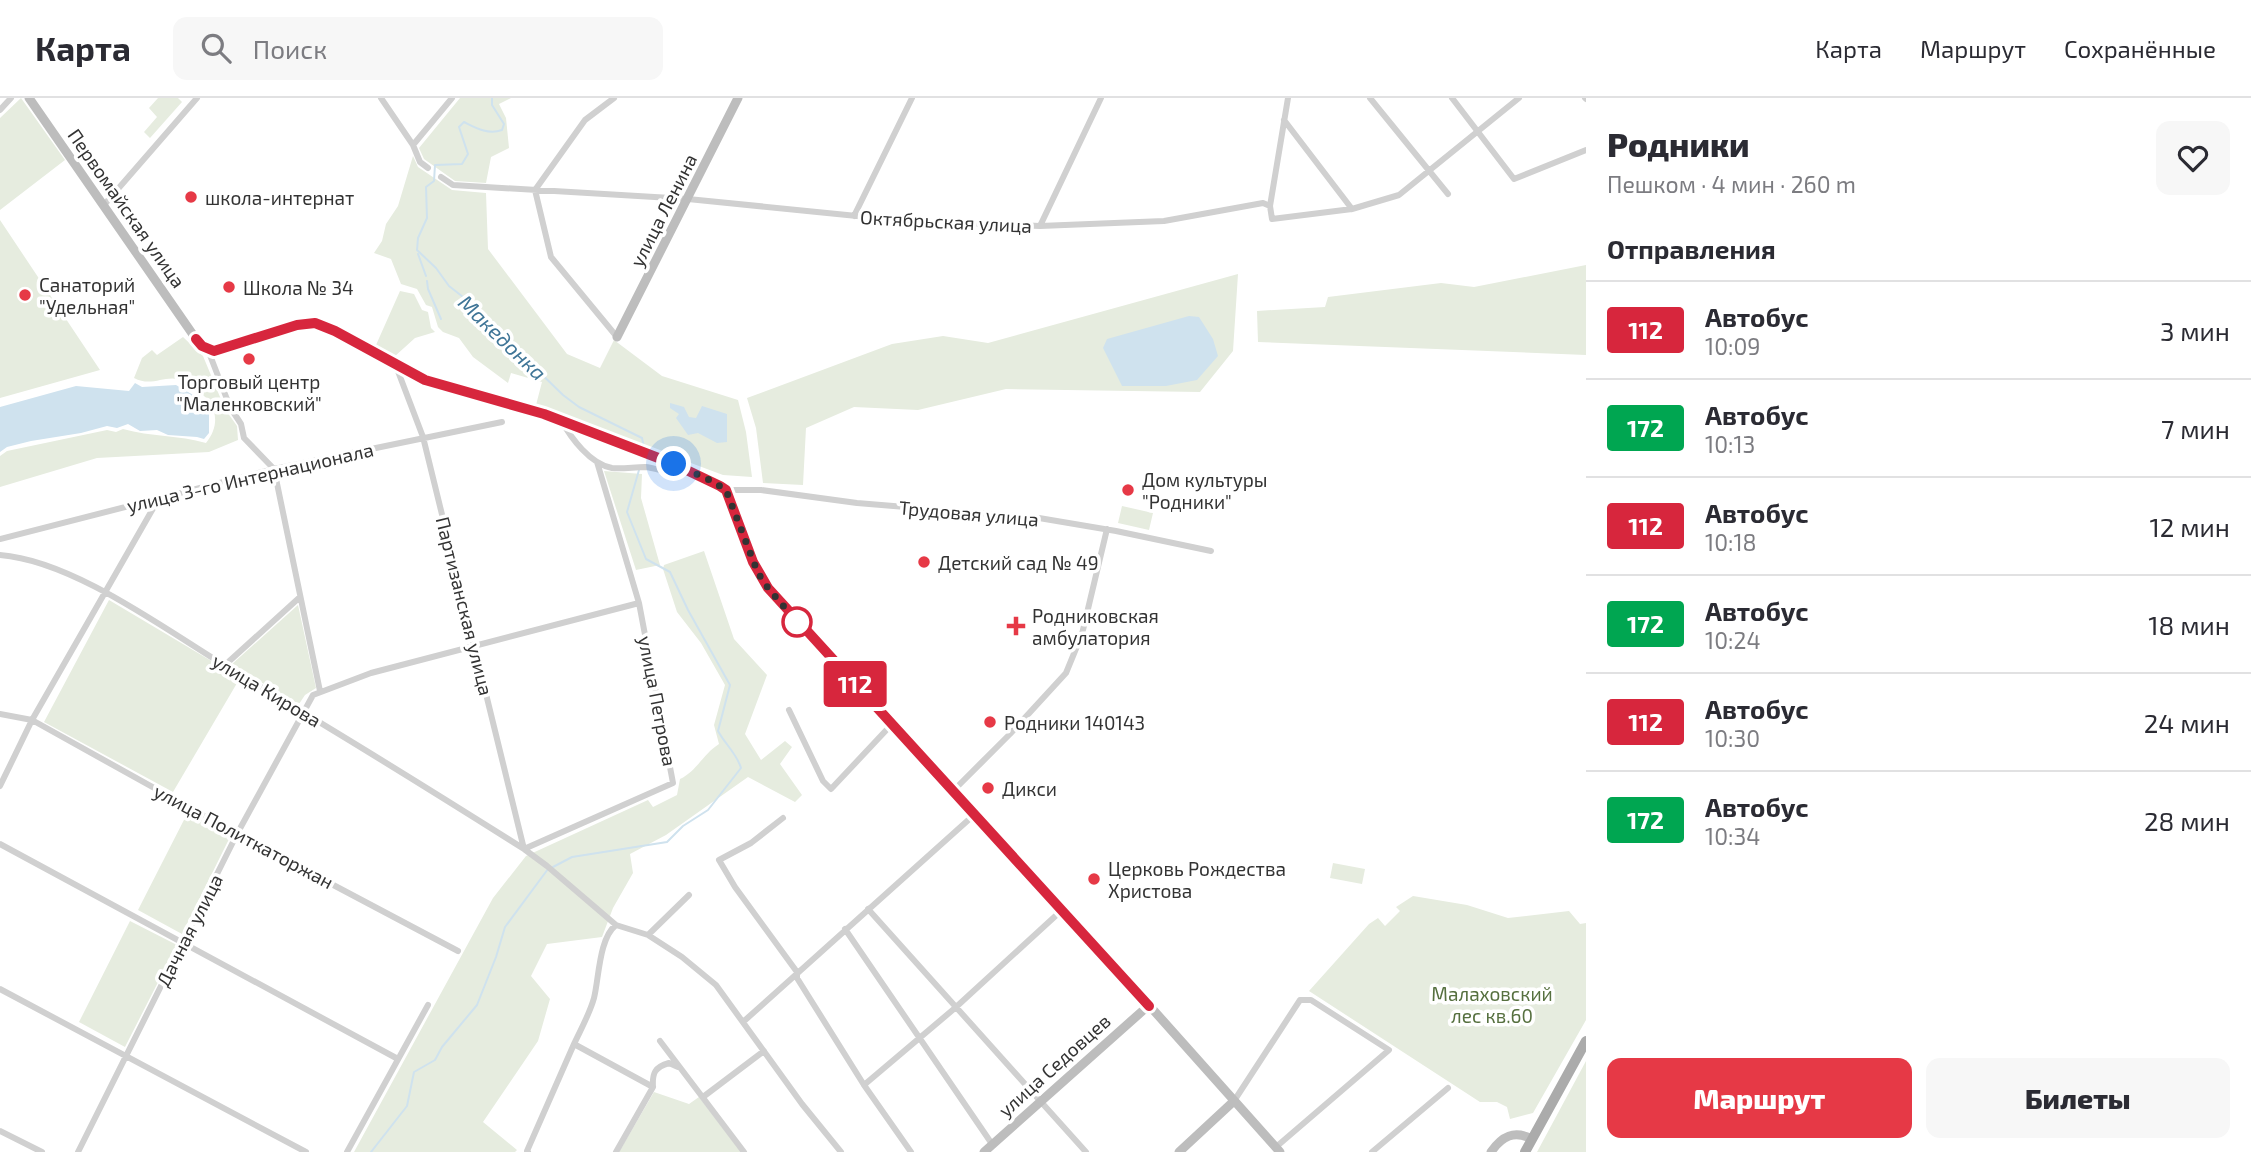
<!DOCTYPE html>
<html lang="ru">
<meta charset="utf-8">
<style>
body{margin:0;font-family:"Exo 2",sans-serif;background:#f7f7f7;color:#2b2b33;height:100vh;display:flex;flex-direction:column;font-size:26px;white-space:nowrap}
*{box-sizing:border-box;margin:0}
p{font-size:23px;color:#7c7c81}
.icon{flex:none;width:38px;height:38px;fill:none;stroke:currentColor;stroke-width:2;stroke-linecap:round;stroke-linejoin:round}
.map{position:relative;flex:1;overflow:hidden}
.side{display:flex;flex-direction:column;background:#fff;width:665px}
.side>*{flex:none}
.badge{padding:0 14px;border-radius:5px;font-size:24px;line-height:46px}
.you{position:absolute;width:35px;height:35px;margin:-18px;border:5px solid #fff;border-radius:50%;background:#1a73e8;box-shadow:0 0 0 10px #1a73e833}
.map>.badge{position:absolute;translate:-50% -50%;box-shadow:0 0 0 4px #fff}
h2{padding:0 21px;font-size:26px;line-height:63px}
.round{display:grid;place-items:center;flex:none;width:74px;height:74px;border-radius:14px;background:#f7f7f7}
.summary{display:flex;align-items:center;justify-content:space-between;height:119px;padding:0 21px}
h1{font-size:33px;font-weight:800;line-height:52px}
.primary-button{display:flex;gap:14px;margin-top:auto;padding:14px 21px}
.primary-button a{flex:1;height:80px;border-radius:14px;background:#e63946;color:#fff;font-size:28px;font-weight:800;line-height:80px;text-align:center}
.primary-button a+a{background:#f7f7f7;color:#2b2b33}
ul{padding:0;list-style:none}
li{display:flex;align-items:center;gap:21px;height:98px;padding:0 21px;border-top:2px solid #e1e1e2}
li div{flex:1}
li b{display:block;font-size:26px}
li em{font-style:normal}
li .badge{min-width:77px;font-weight:700;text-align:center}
header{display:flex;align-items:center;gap:42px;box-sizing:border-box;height:98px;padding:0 35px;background:#fff;border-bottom:2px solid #e1e1e2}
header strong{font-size:33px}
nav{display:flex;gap:38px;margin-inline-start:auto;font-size:24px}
.search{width:490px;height:63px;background:#f7f7f7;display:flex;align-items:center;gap:18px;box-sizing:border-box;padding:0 24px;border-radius:14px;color:#7c7c81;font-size:26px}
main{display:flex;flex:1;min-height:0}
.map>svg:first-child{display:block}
.green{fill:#e6ecdf}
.water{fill:#cfe2ee}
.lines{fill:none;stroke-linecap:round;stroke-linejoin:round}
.stream{stroke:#cfe2ee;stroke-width:2}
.street{stroke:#d0d0d0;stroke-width:6}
.secondary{stroke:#bdbdbd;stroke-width:9}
.primary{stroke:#ababab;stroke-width:10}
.line-casing{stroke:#fff;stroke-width:16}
.line{stroke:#d7263d;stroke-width:10}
.walk{stroke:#333;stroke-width:7;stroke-dasharray:0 12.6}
.poi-dot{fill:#e63946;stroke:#fff;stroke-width:2.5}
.stop-dot{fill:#fff;stroke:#d7263d;stroke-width:3.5}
.labels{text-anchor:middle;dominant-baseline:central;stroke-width:7;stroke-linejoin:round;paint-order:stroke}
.poi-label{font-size:19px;fill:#333;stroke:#fff;text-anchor:start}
.street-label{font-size:19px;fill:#333;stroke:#fff}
.park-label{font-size:19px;fill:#56703f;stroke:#fff}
.water-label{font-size:21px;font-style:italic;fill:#3f7597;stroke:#fff}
</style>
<header>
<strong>Карта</strong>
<div class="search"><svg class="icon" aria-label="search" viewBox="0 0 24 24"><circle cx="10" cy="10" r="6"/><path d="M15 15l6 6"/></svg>Поиск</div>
<nav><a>Карта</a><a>Маршрут</a><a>Сохранённые</a></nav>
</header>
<main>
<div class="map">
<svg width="1586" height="1054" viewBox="0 0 1586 1054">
<rect width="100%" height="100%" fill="#fff"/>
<path class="green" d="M21,0L65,62L0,112V20Z
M158,0H178L182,4L150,40L144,34L157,19L149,10Z
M460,0H511L499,6L506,20L509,50L491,59L486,85L455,83L424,61L419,50Z
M413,58L418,69L452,92L486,95L488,151L567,256L600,270L614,242L662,278L738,302L746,334L752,379L723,377L536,307L542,284L511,275L508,285L473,259L459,240L443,234L438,229L432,209L426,207L417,191L401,186L391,161L374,155L382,143L386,126L398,108Z
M0,122L100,272L0,300Z
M1586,167V257L1258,244L1257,213L1325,209L1328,199L1441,185L1474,189Z
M1238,176L1233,253L1200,294L1006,291L918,312L854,309L806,330L803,387L763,385L756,330L747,300L892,246L943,238L988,245Z
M400,193L414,196L422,212L428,214L431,230L435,234L415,240L394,259L376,247Z
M183,239L203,258L225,311L237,328L238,342L209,354L97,360L0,389V358L7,353L107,332L116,334L123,331C151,339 179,337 206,345C223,324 215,302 193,290C188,287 182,282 178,281C162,278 151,289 134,280L142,260L152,252L157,257Z
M604,373L642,376L641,400L660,467L636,472Z
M1122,408L1153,415L1149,432L1118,425Z
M704,453L734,541L767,577L745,636L761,662L785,643L792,649L780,666L802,697L795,704L748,679L666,737L630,756L633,775L613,810L602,839L547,846L531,878L550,901L538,943L483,1024L517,1052L515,1054H354L493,800L526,758L648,702L653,709L677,697L680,681C697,673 703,656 719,646L714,627L725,587L701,545L677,514L663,471L664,467Z
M109,502L240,580L173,694L44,624Z
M298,507L316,590L305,597L299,606L231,567Z
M188,714L231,737L182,836L138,812Z
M1333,765L1365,771L1362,786L1330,780Z
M1413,798L1467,807L1508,820L1569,813L1580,826L1586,825V922L1533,1015L1510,1021L1507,1009L1497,1004H1480L1309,893L1369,826L1378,820L1385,828L1400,813L1396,809Z
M130,823L177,847L125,949L79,924Z
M1586,963V1054H1537Z
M654,994L689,1006L699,999L741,1054H619Z"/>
<path class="water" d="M1189,218L1199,219L1213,241L1218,258L1197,282L1166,288H1122L1103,250L1107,241Z
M135,285L142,289L176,287L202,302L209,313V335L204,341L197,339L168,337L157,332L140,333L128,326L117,330L107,328L81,335L31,343L7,349L0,354V309L76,288L129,293Z
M670,305L684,309L689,319L696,320L702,308L727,316V344L717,345L698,335L688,337L676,320L679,316L670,310Z"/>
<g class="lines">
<path class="stream" d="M492,0V7L504,26L502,32C488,37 476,30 464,24L459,29L468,56L462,66L435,67L434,83L426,89L427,120L418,140L417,152L436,170L449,188L486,217L502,244L528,263L563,297L579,309L642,340L644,349
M418,156L426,178
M427,183L428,191L441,221
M553,769L572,759L667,744L683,728L708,712L741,670C737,656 725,646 718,633L730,587L688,512L670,474L646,461L627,414L639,372
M371,1054L407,1008L414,974L435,962L442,949L477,907L496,859L505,829L548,771"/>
<path class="street" d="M381,0L413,47L420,64L428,70
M614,0L585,22L535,92L551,159L617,239
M1370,0L1448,96
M1452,0L1514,81L1586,52
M1585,0L1586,1
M0,12L11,0
M1284,22L1352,111
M413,47L452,0
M441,79L453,87L688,101L907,123L1040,128L1164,123L1263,105L1270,108L1272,121L1352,111L1399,97L1519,0
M104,107L197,0
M1270,108L1288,0
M854,118L912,0
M1040,128L1101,0
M208,252L230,309L241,326L244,340L274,371L320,593
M396,268L423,339L524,751
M561,322C571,340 590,366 612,370C623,371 634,369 645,369C659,370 673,379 688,374
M725,392H761L857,405L1039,420L1116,433L1211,453
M0,441L274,371L502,324
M0,457C76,463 171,536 237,575C334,632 429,691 524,751L547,768L616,827
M225,567L300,499
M789,612L823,683L831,691L892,626
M0,616L32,622L237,736L458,853
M0,688L32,622L159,400
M953,693L1010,636L1066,575L1082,536L1107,431
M783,720L751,745L719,762L735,789L797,874V880L864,987L911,1054
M0,746L398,961
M524,751L673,685L639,505L597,364
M868,811L1086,1054
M845,831L992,1046
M648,837L689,797
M0,891L306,1054
M743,924L975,716
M660,943L744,1054
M574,946C581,931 590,915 594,900C599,880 599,840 616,827L648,837L682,859L716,887L802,1006L841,1054
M864,987L955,910L1062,812
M703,999L764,953
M1234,1003L1300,902H1311L1389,952L1276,1049
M0,1033L42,1054
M78,1054L237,736L313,597L371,575L639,505
M347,1054L428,907
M528,1054L527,1053L574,946L653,989
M616,1054L653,989C652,975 655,969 669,965L678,969
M1372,1054L1448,990"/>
<path class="secondary" d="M29,0L196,241L202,248L214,253L297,227L315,225L356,244L425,282L544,316L656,359L720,388L725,392L753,464L768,490L1115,869L1280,1054
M617,239L738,0
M984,1054L1148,908
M1179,1054L1234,1003
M1491,1054C1502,1038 1514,1032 1532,1041"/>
<path class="primary" d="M1525,1054L1586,943"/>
</g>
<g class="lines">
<g class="line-casing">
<path id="line" d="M196,241L202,248L214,253L297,227L315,225L335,233L425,282L544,316L674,366L720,388L726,392L753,464L768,490L1149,908"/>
</g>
<use href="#line" class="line"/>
<path class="walk" d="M674,366L712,383L726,392L758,475L768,490L797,524"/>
</g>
<g class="poi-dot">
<circle cx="191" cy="99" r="7"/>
<circle cx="229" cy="189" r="7"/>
<circle cx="25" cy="197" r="7"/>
<circle cx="249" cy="261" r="7"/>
<circle cx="1128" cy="392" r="7"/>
<circle cx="924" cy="464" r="7"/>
<path d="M1012.5 517.5h7v7h7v7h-7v7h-7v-7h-7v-7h7z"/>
<circle cx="990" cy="624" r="7"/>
<circle cx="988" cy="690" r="7"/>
<circle cx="1094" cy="781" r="7"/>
</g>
<circle class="stop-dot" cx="797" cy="524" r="14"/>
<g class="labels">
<g class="poi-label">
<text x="205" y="99">школа-интернат</text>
<text x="39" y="186">Санаторий<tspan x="39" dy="22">"Удельная"</tspan></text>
<text x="243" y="189">Школа № 34</text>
<text x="249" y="283" text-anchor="middle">Торговый центр<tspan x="249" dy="22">"Маленковский"</tspan></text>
<text x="1142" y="381">Дом культуры<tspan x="1142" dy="22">"Родники"</tspan></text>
<text x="938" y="464">Детский сад № 49</text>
<text x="1032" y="517">Родниковская<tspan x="1032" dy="22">амбулатория</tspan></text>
<text x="1004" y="624">Родники 140143</text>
<text x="1002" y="690">Дикси</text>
<text x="1108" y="770">Церковь Рождества<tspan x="1108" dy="22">Христова</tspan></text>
</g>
<g class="street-label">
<text transform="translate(127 110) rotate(55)">Первомайская улица</text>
<text transform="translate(663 112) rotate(-63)">улица Ленина</text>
<text transform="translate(946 123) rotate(3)">Октябрьская улица</text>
<text transform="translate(250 379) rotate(-13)">улица 3-го Интернационала</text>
<text transform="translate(969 415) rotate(5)">Трудовая улица</text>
<text transform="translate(465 508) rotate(76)">Партизанская улица</text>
<text transform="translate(267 592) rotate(31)">улица Кирова</text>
<text transform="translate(658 603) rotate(79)">улица Петрова</text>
<text transform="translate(244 738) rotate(28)">улица Политкаторжан</text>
<text transform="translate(189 832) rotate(-63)">Дачная улица</text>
<text transform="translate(1054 967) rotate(-42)">улица Седовцев</text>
</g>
<g class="park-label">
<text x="1492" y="895">Малаховский<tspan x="1492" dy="22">лес кв.60</tspan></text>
</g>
<g class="water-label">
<text transform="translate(503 239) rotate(44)">Македонка</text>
</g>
</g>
</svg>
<div class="you" style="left:674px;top:366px"></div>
<b class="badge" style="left:855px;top:586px;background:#d7263d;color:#fff">112</b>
</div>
<section class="side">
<div class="summary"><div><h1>Родники</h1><p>Пешком · 4 мин · 260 m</p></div><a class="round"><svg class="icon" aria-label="heart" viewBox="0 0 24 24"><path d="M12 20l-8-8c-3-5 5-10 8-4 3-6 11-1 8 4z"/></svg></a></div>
<h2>Отправления</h2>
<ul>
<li><span class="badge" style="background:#d7263d;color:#fff">112</span><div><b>Автобус</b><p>10:09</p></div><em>3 мин</em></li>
<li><span class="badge" style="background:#00a651;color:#fff">172</span><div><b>Автобус</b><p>10:13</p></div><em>7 мин</em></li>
<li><span class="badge" style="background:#d7263d;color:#fff">112</span><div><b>Автобус</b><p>10:18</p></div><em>12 мин</em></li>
<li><span class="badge" style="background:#00a651;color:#fff">172</span><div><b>Автобус</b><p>10:24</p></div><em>18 мин</em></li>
<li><span class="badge" style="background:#d7263d;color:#fff">112</span><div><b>Автобус</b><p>10:30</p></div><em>24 мин</em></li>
<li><span class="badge" style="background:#00a651;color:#fff">172</span><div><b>Автобус</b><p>10:34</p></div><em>28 мин</em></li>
</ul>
<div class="primary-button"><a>Маршрут</a><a>Билеты</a></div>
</section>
</main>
